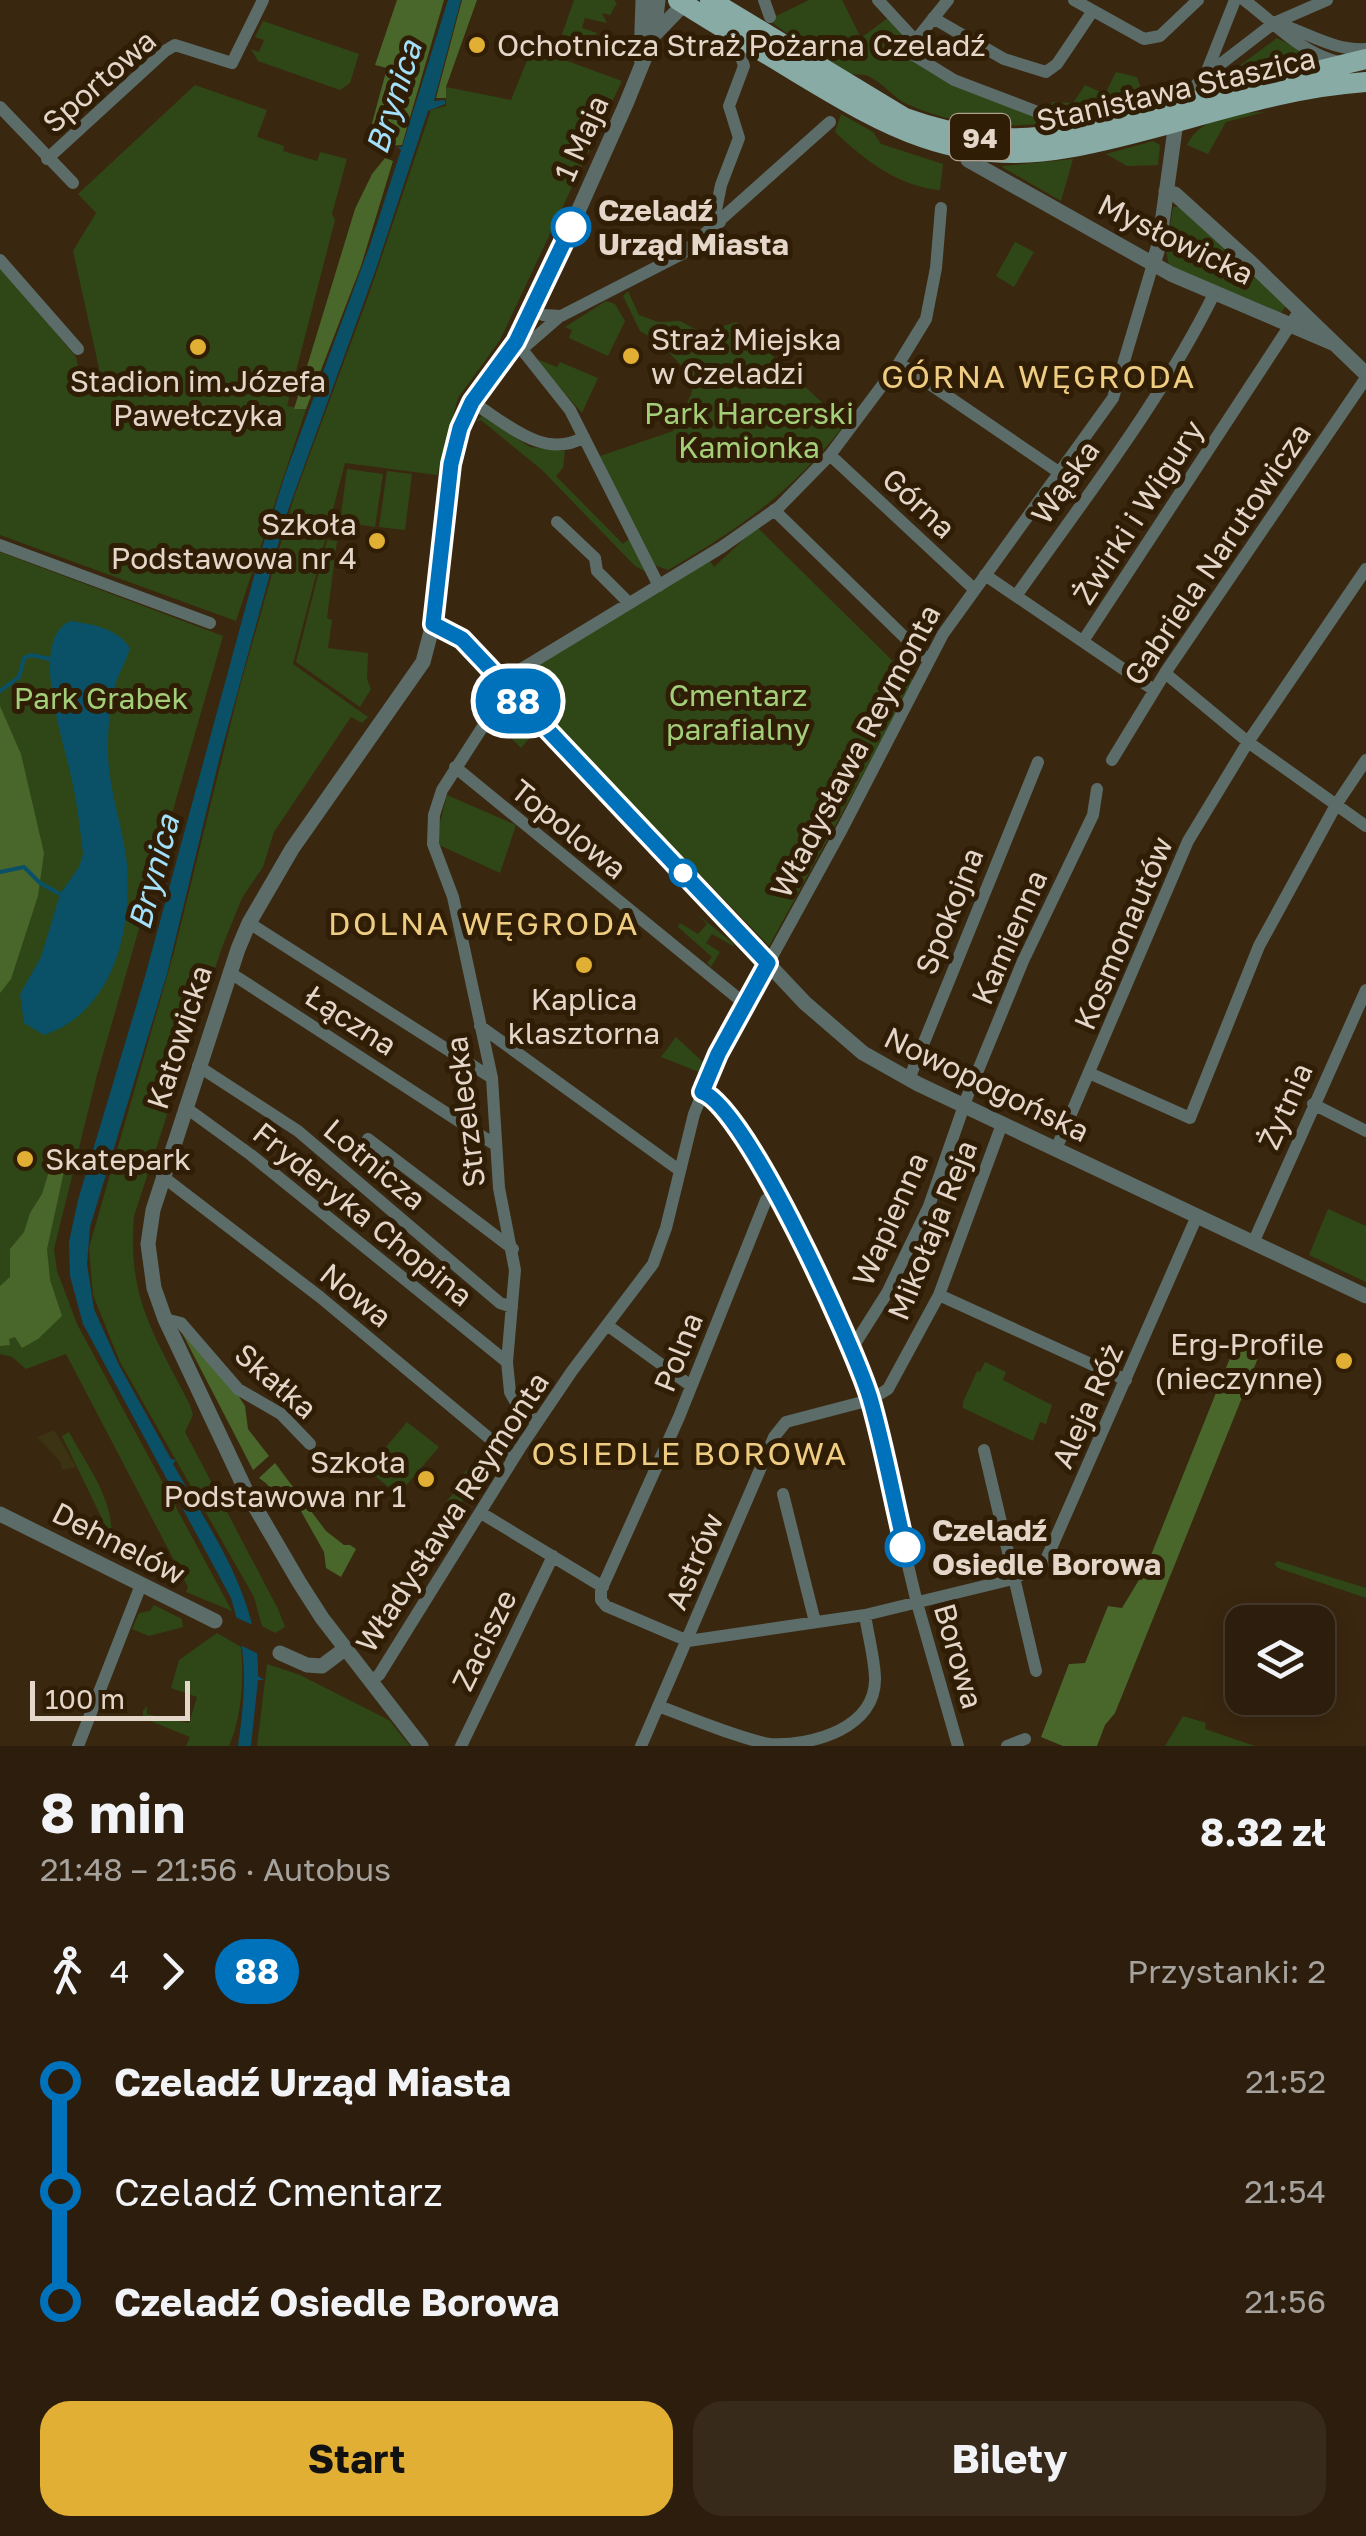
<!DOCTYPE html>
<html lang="pl">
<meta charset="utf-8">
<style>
body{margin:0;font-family:"Golos Text",sans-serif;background:#382a1a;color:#f1f3f6;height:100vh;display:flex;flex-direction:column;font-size:38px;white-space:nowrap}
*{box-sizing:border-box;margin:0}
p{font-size:32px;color:#a6a29d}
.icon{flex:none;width:55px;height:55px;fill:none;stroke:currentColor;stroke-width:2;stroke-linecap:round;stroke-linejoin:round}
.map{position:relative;height:1746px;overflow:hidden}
.panel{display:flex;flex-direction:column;background:#2c1d0c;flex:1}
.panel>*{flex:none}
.badge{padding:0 20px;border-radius:32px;font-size:35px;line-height:65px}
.fabs{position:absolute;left:1225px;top:1605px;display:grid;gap:20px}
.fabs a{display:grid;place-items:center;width:110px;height:110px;border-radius:20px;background:#2c1d0c;box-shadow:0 5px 25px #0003,0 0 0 2px #483b2d;font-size:50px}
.scale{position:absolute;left:30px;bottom:25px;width:160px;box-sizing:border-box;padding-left:10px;border:5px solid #e4d7ca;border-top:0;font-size:28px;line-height:35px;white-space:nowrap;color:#e4d7ca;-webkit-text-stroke:8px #301d06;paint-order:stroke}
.map>.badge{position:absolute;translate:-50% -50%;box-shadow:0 0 0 5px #fff}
.legs{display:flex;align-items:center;gap:15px;height:110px;padding:0 40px;font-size:32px}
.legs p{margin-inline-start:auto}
.head{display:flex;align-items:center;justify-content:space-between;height:170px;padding:0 40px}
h1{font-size:55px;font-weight:700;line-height:75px}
.button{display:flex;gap:20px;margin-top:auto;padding:20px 40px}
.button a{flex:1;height:115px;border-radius:30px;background:#e0af34;color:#111;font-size:40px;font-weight:700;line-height:115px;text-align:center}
.button a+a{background:#382a1a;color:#f1f3f6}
ul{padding:0 40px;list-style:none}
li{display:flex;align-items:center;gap:35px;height:110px;font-size:38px}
li i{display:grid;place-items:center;width:15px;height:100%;margin:0 12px;background:currentColor}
li i::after{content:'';width:25px;height:25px;margin:-12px;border:8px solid;border-radius:50%;background:#2c1d0c}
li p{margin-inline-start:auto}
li:first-child i{background:linear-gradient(#0000 50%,currentColor 0)}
li:last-child i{background:linear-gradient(currentColor 50%,#0000 0)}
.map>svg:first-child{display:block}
.green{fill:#2f4716}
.forest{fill:#49662b}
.sand{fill:#3b3312}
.water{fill:#0a5067}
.pier{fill:#3a2710}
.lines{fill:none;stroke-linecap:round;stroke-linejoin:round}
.stream{stroke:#0a5067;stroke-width:4}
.minor{stroke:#5b6c69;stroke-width:12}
.tertiary{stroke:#5b6c69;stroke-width:15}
.primary{stroke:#88aba6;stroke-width:20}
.line-1-casing{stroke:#fff;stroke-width:22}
.line-1{stroke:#0072bc;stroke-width:15}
.poi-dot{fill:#e0af34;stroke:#301d06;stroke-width:4}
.stop-1-dot{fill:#fff;stroke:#0072bc;stroke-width:5}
.labels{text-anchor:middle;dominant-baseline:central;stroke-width:10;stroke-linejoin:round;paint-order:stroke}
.shield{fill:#301d06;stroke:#ae9f8f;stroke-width:2.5}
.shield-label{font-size:28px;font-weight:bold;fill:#e4d7ca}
.poi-label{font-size:30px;fill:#e4d7ca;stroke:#301d06;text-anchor:start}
.street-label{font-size:30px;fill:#e4d7ca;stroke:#301d06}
.stop-label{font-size:30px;font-weight:bold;fill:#e4d7ca;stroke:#301d06;text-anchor:start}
.park-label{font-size:30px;fill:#a3cf7a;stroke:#301d06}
.water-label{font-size:32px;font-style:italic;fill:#a2e0fb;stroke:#301d06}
.neighbourhood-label{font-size:32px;letter-spacing:2.5px;fill:#eecc82;stroke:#301d06}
</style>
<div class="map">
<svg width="1366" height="1746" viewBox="0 0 1366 1746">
<rect width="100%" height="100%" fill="#3a2710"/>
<path class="green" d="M574,0H614L617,3L610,15L602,13L607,23L585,18L582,28L597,33L596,36L588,34L598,38L587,42L588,47L584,48L587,51H582L587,53L583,57L564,50L559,43Z
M809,0H842L861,38L889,17L911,41L904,51L1047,117L1052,102L1073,103L1085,85L1105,94L1116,72L1137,77L1146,103C1062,123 990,141 907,104C894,98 884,84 870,77C863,73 855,76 848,73C827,65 792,36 771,22L774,17Z
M263,21L359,54L350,83L340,90L258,61L251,49L259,52L264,40L255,37Z
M1277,38L1323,63L1218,87L1216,83Z
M532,48L622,81L500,340L458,398L437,475L345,463L293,664L368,717L362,723L351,717L274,832L263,867L242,898L221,950L134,1216C127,1298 154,1334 190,1405L193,1415L185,1432L278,1609L285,1627L275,1633L262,1626L254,1597L120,1362L93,1295L89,1248L174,952L240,686L294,497L369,294L431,110L446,106V87L511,100Z
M195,85L267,110L257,137L284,146L283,151L317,161L320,152L347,159L332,214L335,220L287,406L306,409L236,621L0,535V267L76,357L84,391L92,396L99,368L73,251L96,213L78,194Z
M1265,112L1226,122L1208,154L1187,145C1200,117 1236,113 1265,112Z
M841,114L873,132L881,144L943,164L940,190C899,187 863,159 835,132Z
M1153,141L1160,145L1158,165L1127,166L1106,154Z
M1073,159L1061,201L1002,167L1003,166Z
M1173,207H1179L1286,306L1281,313L1169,266L1166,251Z
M1015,242L1034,252L1014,287L996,276Z
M628,291L639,315L658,322L680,321L710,337L724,326L736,322L845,424C792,492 742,527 668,570L654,565L600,456L673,431L691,395L694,379L660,343L640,331L623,296Z
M606,301L615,304L625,321L608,356L569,338L572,330L565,327Z
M534,358L557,367L560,362L598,378L582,413Z
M482,416L530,447L565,451L563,468L556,476L623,544L630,538L648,573L635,566L542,470L481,420L475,422Z
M347,469L383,474L375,527L340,522Z
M387,471L412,474L405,530L379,527Z
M757,527L914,682L769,946L512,680L710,561L714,567Z
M327,540L337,541L327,618L332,620L328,648L368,653L367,679L371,689L360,707L296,662Z
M0,552L223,636L97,1075L54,1249L57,1271L77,1324L232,1611L186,1592L188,1587L66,1354L26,1369L12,1357L0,1354Z
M506,704L534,733L521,748L494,721Z
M447,795L516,825L500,873L439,845L438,830Z
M697,914L734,944L733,946L712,934L706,943L720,952L711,967L707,963L712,957L678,927L680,923L698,934L707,924Z
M676,1037L704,1063L699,1072L661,1057Z
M1328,1209L1366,1226V1282L1309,1255Z
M985,1362L1006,1372L1003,1380L1052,1405L1046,1424L1040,1422L1033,1441L963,1408V1402L977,1371L980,1372Z
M407,1422L439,1447L398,1495L375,1476L376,1473L370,1468L366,1471Z
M69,1432C87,1466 124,1512 107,1552L99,1548L107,1529L62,1436Z
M469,1467L478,1475L481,1472L484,1480L455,1508L452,1506L438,1524L435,1522L449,1505L446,1502L459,1487L456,1483Z
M1278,1561L1366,1588V1598L1278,1568L1274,1564Z
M154,1605L182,1619L183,1627L149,1636L132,1629L139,1613L150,1611Z
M217,1633L241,1647C244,1679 242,1716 229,1746H186L190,1737L143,1718V1711L147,1706V1714L189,1723L197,1697L171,1688L179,1660Z
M267,1664L300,1675L379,1715L390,1721L410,1746H257Z
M1183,1716L1206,1723L1205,1729L1255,1746H1165Z"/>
<path class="forest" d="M397,0H444L402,145L389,146L376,137L379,132L371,127L387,68L375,65Z
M462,0H477L446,87V98H436Z
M385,158L393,161L361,266L306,409H294L355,209L372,174Z
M0,706L21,754L44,853L38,896L11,979L0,993Z
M59,1154L67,1158L47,1249L50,1280L62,1316L38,1339L22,1348L15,1337L9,1339L10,1345L0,1346V1286L10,1277V1249L24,1232L30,1213L42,1194L52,1162Z
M181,1331L236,1392L245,1406L248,1429L269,1456L253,1470Z
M1240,1333L1264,1343L1115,1713L1105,1725L1097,1746H1063L1041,1737L1069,1664L1085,1663L1108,1606L1122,1608L1145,1570Z
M275,1463L326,1531L344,1545H350L356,1549L341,1577L326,1568L324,1552L293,1497L277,1504L267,1484L259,1478Z"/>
<path class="sand" d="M54,1430L76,1467L62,1470L60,1461L37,1437Z"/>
<path class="water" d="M448,0H461L434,101L445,100V104L428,111L376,269L286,516L220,756L167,974L90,1227L87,1264L94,1309L119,1365L171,1459L176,1460L173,1464C210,1530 260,1598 258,1676L264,1680H258L251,1746H238C246,1690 248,1653 231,1598L83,1324L70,1276L69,1242L78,1200L144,980L259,558L285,475L370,245L401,150L398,147H402Z
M70,621C92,624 117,628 130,648C126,663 117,675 114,690C109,709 108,731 108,751C108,786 121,821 126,856C134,924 116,1011 44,1035L24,1023L20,994L41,957L60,894L79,867L83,854C80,828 77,802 71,776C64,741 28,641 70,621Z"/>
<path class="pier" d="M231,1615L259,1628L263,1656L238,1644Z"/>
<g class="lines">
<path class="stream" d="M0,691L19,677L24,658L31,655L50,659
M0,872L24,867L40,883L60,894"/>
<path class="minor" d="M764,0L770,17
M878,0L915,40
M948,0L907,51L954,80L1048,116
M1074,0L1144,39L1160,36L1198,0
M1244,0C1275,23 1300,53 1339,62
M933,18L1004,59L1046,72L1057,64L1092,12
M1276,23C1307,32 1333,51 1366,49
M1205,76L1274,23L1327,0
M1180,102L1205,76L1235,0
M0,107L73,183
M47,159L165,51L175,45L232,63L263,0
M720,222L716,210L721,185L739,138L729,106L744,66L734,35
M0,260L78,349
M534,310L543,315L561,316L682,254L830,122
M516,342L570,410L659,586
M521,350L559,317
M899,363L1060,473
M472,402C505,422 544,461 584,437
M830,455L974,589
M774,510L929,661
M557,522L595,558L597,571L628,602
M0,545L210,623
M985,575L1154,690
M1016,596C1085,498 1162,400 1215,292
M1083,641L1300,310
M1165,673L1248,742L1366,826
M500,682L722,547L779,507L830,455L899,363L926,319L936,268L941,208
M507,689L442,790L434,815L433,844L453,897L492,1078L499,1188L515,1270L507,1362L510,1392L515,1401L537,1423
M1112,760L1165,673L1366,378
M455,767L745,1004
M249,923L492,1078
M229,972L494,1144
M480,1026L679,1170
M198,1066L298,1131L500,1303L512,1307
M1089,1073L1190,1118L1259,946L1336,805L1366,760
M909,1079L1038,762
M702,1092L719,1101L769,1182L827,1294L864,1382L917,1603L958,1746
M1313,1104L1366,1131
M185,1107L251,1155L507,1362
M368,1139L513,1249
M1056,1149L1188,841L1248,742L1366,569
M162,1176L320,1297L513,1458
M775,1192L766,1200L679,1417L601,1590V1600L606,1606L688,1641L865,1615L1013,1579L1045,1562L1197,1216
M1253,1243L1366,990
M939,1295L1126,1380
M165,1319L181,1323L238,1389L281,1414L310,1444
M607,1325L691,1386
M849,1346L856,1342L887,1293L929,1206L967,1097L1023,961L1093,815L1097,789
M984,1450L1036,1671
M783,1494L815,1622
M481,1513L603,1587
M371,1680L379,1675L520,1448L572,1371L653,1264L666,1228L694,1114L718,1055L842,829L943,634L1113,398L1153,264
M658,1706C689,1717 740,1739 770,1744C813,1746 877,1728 875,1677C874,1656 868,1635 865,1615
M78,1746L141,1585
M461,1746L553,1556
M641,1746L774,1437L786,1422L870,1400L888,1389L939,1295L1002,1124
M1007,1746L1025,1739"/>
<path class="tertiary" d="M654,35L684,4
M641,59L643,0
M966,150L968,160L1171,274L1335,344
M1166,191L1175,194L1250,262L1366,374
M1153,264L1159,245L1177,115
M433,624L462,639L805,1003L863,1053L918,1084L1366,1296
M0,1514L215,1621
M280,1653L307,1665L322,1666L346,1648
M421,1746L322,1618L299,1582L247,1493L165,1319L154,1288L148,1244L153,1210L238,949L249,923L292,849L423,662L433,624L451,464L460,428L472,402L509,353L534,310L626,104L654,35L658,0"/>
<path class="primary" d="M678,0C717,25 757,48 796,72C887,127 957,168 1068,148C1169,130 1263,89 1366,82
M710,0L905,118C958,137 1009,144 1065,133L1366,59"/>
</g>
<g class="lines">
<g class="line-1-casing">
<path id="line-1" d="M571,227L516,342L472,402L460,428L451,464L433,624L462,639L768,963L718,1054L702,1092C746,1107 854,1346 870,1398C884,1446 893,1497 905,1547"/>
</g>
<use href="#line-1" class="line-1"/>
</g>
<g class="poi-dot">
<circle cx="477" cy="45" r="10"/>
<circle cx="198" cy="347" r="10"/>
<circle cx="631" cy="356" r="10"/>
<circle cx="377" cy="541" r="10"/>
<circle cx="584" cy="965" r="10"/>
<circle cx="25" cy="1159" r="10"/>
<circle cx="1344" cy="1361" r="10"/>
<circle cx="426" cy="1479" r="10"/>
</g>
<g class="stop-1-dot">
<circle cx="571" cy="227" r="18"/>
<circle cx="683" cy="873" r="12"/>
<circle cx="905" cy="1547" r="18"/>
</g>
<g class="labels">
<rect class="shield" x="950" y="114" width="60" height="46" rx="8"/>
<g class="shield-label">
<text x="980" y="137">94</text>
</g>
<g class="poi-label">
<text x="497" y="45">Ochotnicza Straż Pożarna Czeladź</text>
<text x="651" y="339">Straż Miejska<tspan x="651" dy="34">w Czeladzi</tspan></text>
<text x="198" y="381" text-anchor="middle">Stadion im.Józefa<tspan x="198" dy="34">Pawełczyka</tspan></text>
<text x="357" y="524" text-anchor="end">Szkoła<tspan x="357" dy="34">Podstawowa nr 4</tspan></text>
<text x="584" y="999" text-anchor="middle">Kaplica<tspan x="584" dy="34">klasztorna</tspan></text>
<text x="45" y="1159">Skatepark</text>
<text x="1324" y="1344" text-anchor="end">Erg-Profile<tspan x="1324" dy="34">(nieczynne)</tspan></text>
<text x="406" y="1462" text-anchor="end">Szkoła<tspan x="406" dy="34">Podstawowa nr 1</tspan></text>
</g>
<g class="street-label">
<text transform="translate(99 81) rotate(-41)">Sportowa</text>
<text transform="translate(1176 89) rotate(-13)">Stanisława Staszica</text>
<text transform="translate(581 138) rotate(-66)">1 Maja</text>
<text transform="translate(1176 239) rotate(26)">Mysłowicka</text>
<text transform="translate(1065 482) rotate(-55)">Wąska</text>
<text transform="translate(919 503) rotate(43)">Górna</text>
<text transform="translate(1138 512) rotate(-57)">Żwirki i Wigury</text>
<text transform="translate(1217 554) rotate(-56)">Gabriela Narutowicza</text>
<text transform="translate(855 751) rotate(-62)">Władysława Reymonta</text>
<text transform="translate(569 829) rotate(39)">Topolowa</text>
<text transform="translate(949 911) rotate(-68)">Spokojna</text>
<text transform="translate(1123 933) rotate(-67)">Kosmonautów</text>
<text transform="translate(1009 937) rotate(-66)">Kamienna</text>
<text transform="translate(351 1020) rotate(33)">Łączna</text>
<text transform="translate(179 1037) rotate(-72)">Katowicka</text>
<text transform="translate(987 1084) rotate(26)">Nowopogońska</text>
<text transform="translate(1285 1106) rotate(-66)">Żytnia</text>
<text transform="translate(465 1112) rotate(-97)">Strzelecka</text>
<text transform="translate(375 1164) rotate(40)">Lotnicza</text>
<text transform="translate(363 1214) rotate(39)">Fryderyka Chopina</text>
<text transform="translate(890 1219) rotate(-66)">Wapienna</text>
<text transform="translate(932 1230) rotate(-68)">Mikołaja Reja</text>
<text transform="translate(356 1295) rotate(39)">Nowa</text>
<text transform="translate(678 1352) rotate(-68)">Polna</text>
<text transform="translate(276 1381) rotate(41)">Skałka</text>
<text transform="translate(1087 1406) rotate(-66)">Aleja Róż</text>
<text transform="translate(452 1512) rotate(-57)">Władysława Reymonta</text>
<text transform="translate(119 1543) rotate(27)">Dehnelów</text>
<text transform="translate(694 1561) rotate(-67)">Astrów</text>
<text transform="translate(484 1640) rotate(-64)">Zacisze</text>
<text transform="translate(959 1656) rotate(74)">Borowa</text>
</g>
<g class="stop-label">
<text x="598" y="210">Czeladź<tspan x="598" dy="34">Urząd Miasta</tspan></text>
<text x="932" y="1530">Czeladź<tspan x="932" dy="34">Osiedle Borowa</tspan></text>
</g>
<g class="park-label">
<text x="749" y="413">Park Harcerski<tspan x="749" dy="34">Kamionka</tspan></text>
<text x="738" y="695">Cmentarz<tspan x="738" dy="34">parafialny</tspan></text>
<text x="101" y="698">Park Grabek</text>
</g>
<g class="water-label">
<text transform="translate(393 97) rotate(-72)">Brynica</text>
<text transform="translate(153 872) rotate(-75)">Brynica</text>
</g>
<g class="neighbourhood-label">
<text x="1039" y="376">GÓRNA WĘGRODA</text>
<text x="484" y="923">DOLNA WĘGRODA</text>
<text x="690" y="1453">OSIEDLE BOROWA</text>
</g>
</g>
</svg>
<div class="fabs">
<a><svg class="icon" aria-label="layers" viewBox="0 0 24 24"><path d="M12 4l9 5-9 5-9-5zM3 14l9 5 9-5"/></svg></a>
</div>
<div class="scale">100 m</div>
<b class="badge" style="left:518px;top:701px;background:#0072bc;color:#fff">88</b>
</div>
<section class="panel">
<div class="head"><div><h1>8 min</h1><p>21:48 – 21:56 · Autobus</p></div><b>8.32 zł</b></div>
<div class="legs"><svg class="icon" aria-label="walk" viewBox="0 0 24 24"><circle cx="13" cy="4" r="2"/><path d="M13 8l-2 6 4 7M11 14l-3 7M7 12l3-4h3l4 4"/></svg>4<svg class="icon" aria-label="forward" viewBox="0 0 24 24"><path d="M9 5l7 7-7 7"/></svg><b class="badge" style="background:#0072bc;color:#fff">88</b><p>Przystanki: 2</p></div>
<ul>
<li><i style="color:#0072bc"></i><b>Czeladź Urząd Miasta</b><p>21:52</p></li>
<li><i style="color:#0072bc"></i><span>Czeladź Cmentarz</span><p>21:54</p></li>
<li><i style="color:#0072bc"></i><b>Czeladź Osiedle Borowa</b><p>21:56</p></li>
</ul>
<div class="button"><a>Start</a><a>Bilety</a></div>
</section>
